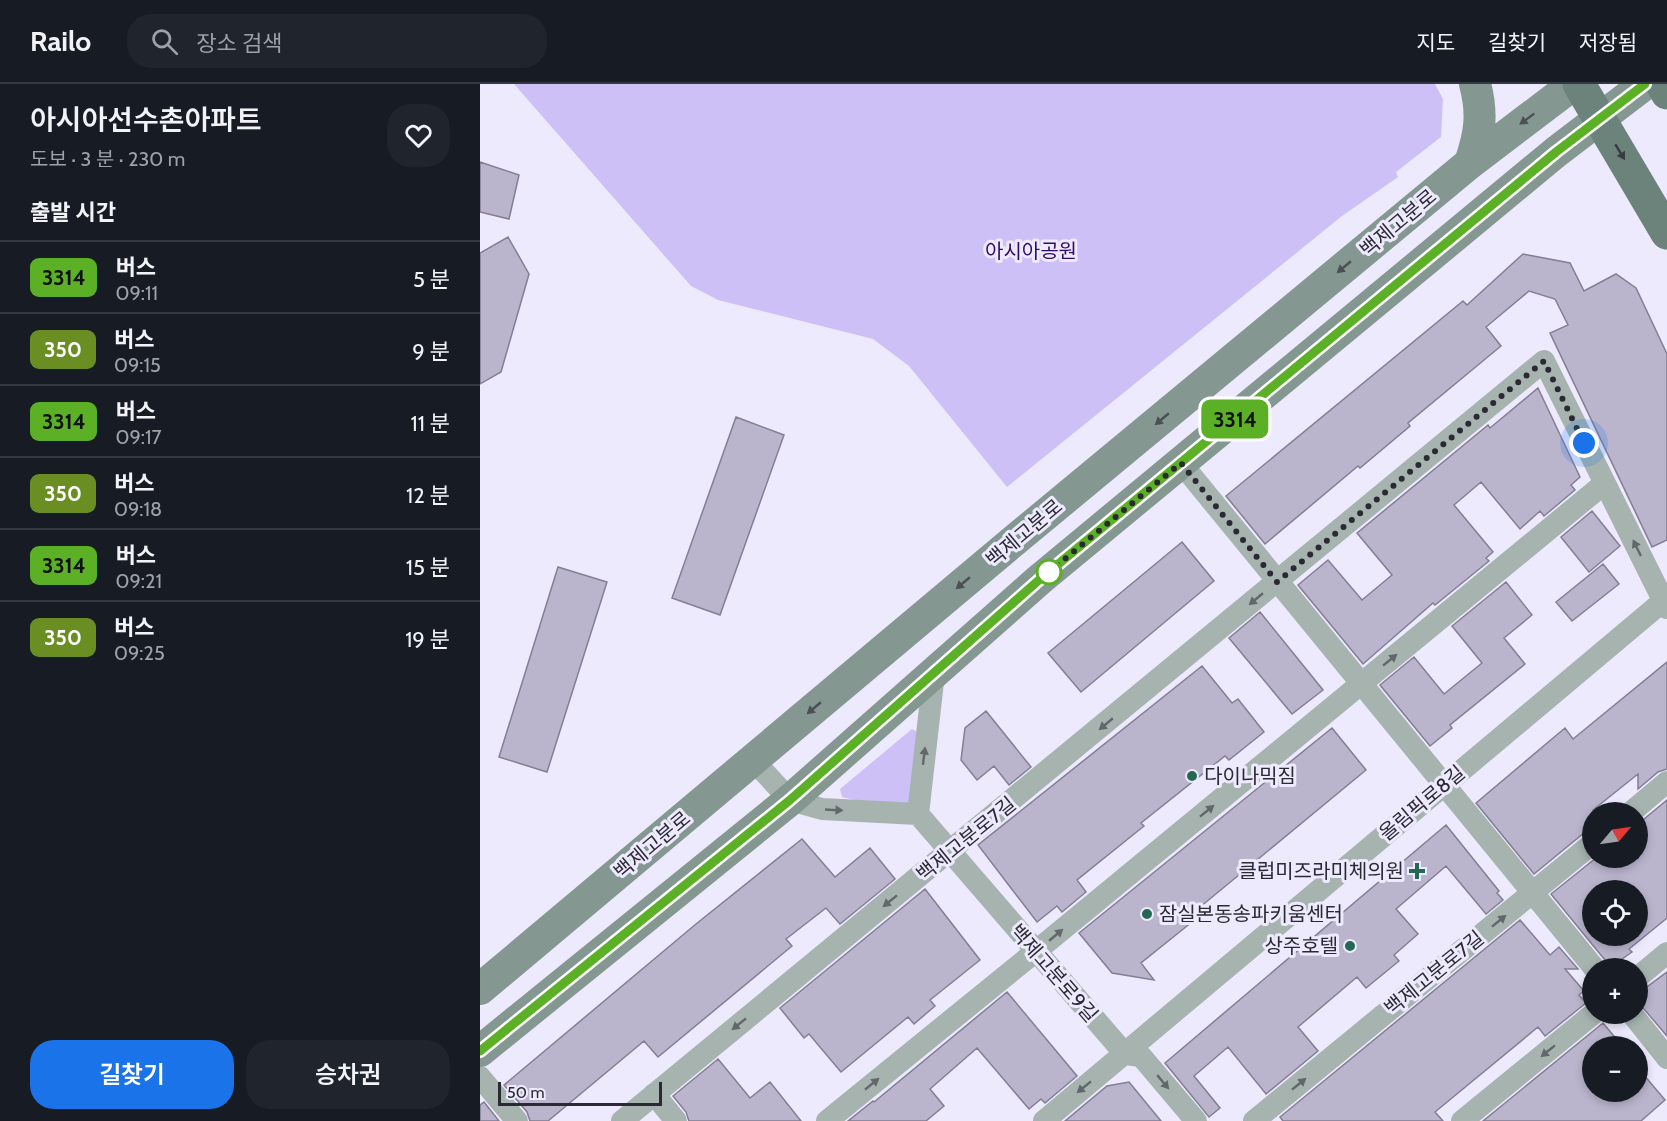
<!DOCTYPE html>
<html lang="ko">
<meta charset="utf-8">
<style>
body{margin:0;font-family:Cabin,"Noto Sans KR",sans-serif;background:#20242c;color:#f1f3f6;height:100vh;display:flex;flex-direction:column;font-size:22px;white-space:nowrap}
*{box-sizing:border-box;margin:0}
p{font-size:20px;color:#9ea1a6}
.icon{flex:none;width:33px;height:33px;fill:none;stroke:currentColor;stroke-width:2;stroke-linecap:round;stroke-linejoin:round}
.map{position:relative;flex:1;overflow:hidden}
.details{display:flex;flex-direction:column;background:#171b24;width:480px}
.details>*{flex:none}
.badge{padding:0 12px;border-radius:9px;font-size:21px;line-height:39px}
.needle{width:39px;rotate:61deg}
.controls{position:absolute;left:1102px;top:718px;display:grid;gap:12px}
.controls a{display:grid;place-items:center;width:66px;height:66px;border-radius:50%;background:#171b24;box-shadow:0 3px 9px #0003;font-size:30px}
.scale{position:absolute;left:18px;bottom:15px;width:164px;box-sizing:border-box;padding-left:6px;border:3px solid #2b2932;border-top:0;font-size:16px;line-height:21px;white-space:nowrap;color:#2b2932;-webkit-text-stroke:4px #eeeafe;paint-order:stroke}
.you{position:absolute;width:30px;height:30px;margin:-15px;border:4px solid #fff;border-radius:50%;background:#1a73e8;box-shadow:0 0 0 9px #1a73e833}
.map>.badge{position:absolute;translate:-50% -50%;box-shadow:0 0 0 3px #fff}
h2{padding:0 30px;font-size:22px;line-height:54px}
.round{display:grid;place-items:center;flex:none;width:63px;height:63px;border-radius:24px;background:#20242c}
.headline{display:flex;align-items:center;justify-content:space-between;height:102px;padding:0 30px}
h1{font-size:28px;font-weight:600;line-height:45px}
.cta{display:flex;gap:12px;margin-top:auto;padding:12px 30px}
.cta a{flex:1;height:69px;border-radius:24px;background:#1a73e8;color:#fff;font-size:24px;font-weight:600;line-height:69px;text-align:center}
.cta a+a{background:#20242c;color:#f1f3f6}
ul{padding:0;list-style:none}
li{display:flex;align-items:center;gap:18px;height:72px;padding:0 30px;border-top:2px solid #363941}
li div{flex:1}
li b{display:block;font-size:22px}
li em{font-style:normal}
li .badge{min-width:66px;font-weight:700;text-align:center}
header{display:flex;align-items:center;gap:36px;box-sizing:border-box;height:84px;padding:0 30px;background:#171b24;border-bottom:2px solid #363941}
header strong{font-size:28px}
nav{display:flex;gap:33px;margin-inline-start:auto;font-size:21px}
.search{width:420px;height:54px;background:#20242c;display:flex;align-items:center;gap:15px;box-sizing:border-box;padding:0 21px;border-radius:24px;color:#9ea1a6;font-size:22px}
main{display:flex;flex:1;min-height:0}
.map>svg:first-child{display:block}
.green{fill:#ccc0f7}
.building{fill:#bab5cd;stroke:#837e95;stroke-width:1.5;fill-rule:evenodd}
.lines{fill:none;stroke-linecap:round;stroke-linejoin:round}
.street{stroke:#a6b3af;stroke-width:22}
.secondary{stroke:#849790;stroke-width:32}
.primary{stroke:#6b837b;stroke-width:33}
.oneway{fill:#4a5053}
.oneway2{fill:#383b41}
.oneway3{fill:#62676a}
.line-casing{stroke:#fff;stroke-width:14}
.line{stroke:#5bb025;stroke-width:9}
.walk{stroke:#2b2932;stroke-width:6;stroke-dasharray:0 10.8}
.stop-dot{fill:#fff;stroke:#5bb025;stroke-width:3}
.poi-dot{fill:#256755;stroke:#eeeafe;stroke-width:2}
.labels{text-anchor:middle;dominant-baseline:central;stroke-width:6;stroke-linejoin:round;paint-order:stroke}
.street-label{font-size:20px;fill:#2b2932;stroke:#eeeafe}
.park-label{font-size:20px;fill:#330a68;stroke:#eeeafe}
.poi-label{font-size:20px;fill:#2b2932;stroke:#eeeafe;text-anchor:start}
</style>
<header>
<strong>Railo</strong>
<div class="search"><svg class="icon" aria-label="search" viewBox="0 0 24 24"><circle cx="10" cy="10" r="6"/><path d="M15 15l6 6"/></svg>장소 검색</div>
<nav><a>지도</a><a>길찾기</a><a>저장됨</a></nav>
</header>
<main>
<section class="details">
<div class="headline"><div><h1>아시아선수촌아파트</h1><p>도보 · 3 분 · 230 m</p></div><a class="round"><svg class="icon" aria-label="heart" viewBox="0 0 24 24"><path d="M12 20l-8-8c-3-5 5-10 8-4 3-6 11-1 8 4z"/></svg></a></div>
<h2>출발 시간</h2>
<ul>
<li><span class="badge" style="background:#5bb025;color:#111">3314</span><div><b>버스</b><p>09:11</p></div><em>5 분</em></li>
<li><span class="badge" style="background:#6b8e23;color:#fff">350</span><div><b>버스</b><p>09:15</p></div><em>9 분</em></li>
<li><span class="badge" style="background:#5bb025;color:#111">3314</span><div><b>버스</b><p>09:17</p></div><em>11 분</em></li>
<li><span class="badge" style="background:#6b8e23;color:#fff">350</span><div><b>버스</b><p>09:18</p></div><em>12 분</em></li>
<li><span class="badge" style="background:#5bb025;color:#111">3314</span><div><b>버스</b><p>09:21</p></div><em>15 분</em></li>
<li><span class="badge" style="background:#6b8e23;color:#fff">350</span><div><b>버스</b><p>09:25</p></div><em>19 분</em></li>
</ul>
<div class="cta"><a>길찾기</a><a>승차권</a></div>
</section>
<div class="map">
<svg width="1187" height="1037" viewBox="0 0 1187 1037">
<rect width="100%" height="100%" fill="#eeeafe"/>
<path class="green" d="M34,0H955L963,15L961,53L916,88L918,93L862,132L527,403L429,282L393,255L238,216L211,202Z
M432,645L439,649L434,721L426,728L362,713L360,705Z"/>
<path class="building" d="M0,78L39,91L29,135L0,128Z
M28,153L49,190L21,288L0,300V169Z
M1043,170L1090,179L1104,207L1136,190L1156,204L1187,270V456L1172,463L1070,249L1088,241L1075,215L1049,207L1006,243L1021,262L928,339L930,342L880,384L878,382L785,460L746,412L983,217L987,221Z
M1058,304L1100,393L1091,401L1095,406L1064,432L1060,427L1040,445L1001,398L974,421L1013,468L1006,474L1009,477L955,521L953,519L883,580L818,501L848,476L882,516L912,491L877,449L1008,341L1010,344Z
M256,333L304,351L240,531L192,514Z
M1112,427L1140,462L1109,488L1081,453Z
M702,458L734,497L601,608L568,569Z
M1123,480L1139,500L1092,537L1076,518Z
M78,483L127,498L67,688L19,673Z
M1026,498L1052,531L1024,554L1045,580L970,641L972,644L950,662L900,601L934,573L964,610L1002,579L972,542Z
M780,528L843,606L812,630L749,554Z
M1187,578V685L1178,688L1158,705V690L1113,726V746L1104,749L1054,790L996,719L1085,644L1093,655Z
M722,582L752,619L758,615L784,648L749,676L745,672L661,739L664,742L597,796L606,808L582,828L577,822L557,838L498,761Z
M506,627L551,683L529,701L514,682L497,696L481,676L485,644Z
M852,644L886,686L708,833L712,838L661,879L674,896L632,889L599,849Z
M1187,716V834L1149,865L1152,868L1128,885L1125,876L1071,810L1116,774H1158V740ZM1113,807H1158V852H1113Z
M966,741L1019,807L1017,809L1023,816L1006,830L966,782L916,825L938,850L914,871L919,877L886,904L877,893L818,943L838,967L786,1010L748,963L714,992L740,1024L729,1033L685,979Z
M322,755L355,793L390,764L415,795L360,840L346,824L306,855L312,862L178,973L164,957L68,1037H50L47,1028L24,1001L216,840Z
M445,805L500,876L450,916L455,922L434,940L428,933L361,988L329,950L324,954L300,924Z
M1040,836L1070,871L1079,863L1098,885H1085L1104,907L1099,911L1106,919L1065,952L1058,943L955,1028L963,1037H803L800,1033Z
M1187,888V952L1158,918L1160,908Z
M527,908L597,992L565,1019L561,1015L549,1025L497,964L450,1005L464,1022L446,1037H368L393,1017L394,1018Z
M1123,939L1143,963H1113V1008H1158V984L1185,1016L1161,1037H1003Z
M238,975L270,1014L290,998L321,1037H209L206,1028L193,1012Z
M649,998L681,1037H585L627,1002Z
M4,1018L19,1037H0V1021Z"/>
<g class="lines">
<path class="street" d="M701,379L1115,885
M273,676L310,716L342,725L438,730L645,970L661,972L716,1037
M1150,729L1187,698
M438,730L454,589
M1158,893L1187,869
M1152,930L1187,974
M0,993L37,1037
M174,1010L196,1037
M142,1037L1064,277L1187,524
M347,1037L555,868L1125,399
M564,1037L1187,514
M774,1037L1113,759
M982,1037L1113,930"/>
<path class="secondary" d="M990,79C1000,50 1003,30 995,0
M0,905L530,460L990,79L1094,0
M0,967L310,716L559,496L1076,68L1165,0"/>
<path class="primary" d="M1099,0L1187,149
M1182,0L1187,9"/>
</g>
<defs><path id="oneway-solid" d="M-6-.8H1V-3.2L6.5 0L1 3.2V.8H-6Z" transform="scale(1.5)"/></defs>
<g class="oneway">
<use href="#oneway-solid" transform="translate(1047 35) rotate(143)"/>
<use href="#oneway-solid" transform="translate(864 183) rotate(140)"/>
<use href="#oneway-solid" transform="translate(682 335) rotate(140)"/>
<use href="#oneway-solid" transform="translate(483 499) rotate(140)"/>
<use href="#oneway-solid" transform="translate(334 624) rotate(140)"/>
</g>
<use class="oneway2" href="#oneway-solid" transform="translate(1140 68) rotate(59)"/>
<g class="oneway3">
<use href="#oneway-solid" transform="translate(1157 464) rotate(-116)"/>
<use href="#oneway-solid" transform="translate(776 515) rotate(140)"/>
<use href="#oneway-solid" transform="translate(910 576) rotate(-39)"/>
<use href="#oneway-solid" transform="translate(626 640) rotate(140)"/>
<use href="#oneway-solid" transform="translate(444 672) rotate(-83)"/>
<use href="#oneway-solid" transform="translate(354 726) rotate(3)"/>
<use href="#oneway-solid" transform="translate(727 727) rotate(-39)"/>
<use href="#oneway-solid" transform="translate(410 817) rotate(141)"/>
<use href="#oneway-solid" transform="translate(1019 837) rotate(-39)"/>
<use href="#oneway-solid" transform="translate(576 851) rotate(-40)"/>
<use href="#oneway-solid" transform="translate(259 940) rotate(141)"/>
<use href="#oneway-solid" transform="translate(1068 967) rotate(141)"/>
<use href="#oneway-solid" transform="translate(683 998) rotate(50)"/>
<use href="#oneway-solid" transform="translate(392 1000) rotate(-39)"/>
<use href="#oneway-solid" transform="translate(819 1000) rotate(-39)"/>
<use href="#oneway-solid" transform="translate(604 1003) rotate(141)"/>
</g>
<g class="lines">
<g class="line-casing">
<path id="line" d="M0,967L310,716L559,496L1076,68L1165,0"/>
</g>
<use href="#line" class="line"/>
<path class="walk" d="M569,488L701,379L797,498L1064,277L1104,359"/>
</g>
<circle class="stop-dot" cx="569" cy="488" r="12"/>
<g class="poi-dot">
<circle cx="712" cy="692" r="6"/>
<path d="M934 778h6v6h6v6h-6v6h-6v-6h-6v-6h6z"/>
<circle cx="667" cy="830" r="6"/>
<circle cx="870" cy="862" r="6"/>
</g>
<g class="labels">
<g class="street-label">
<text transform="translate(918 139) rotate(-40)">백제고분로</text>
<text transform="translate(544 449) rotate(-40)">백제고분로</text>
<text transform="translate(942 719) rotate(-40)">올림픽로8길</text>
<text transform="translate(486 755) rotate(-39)">백제고분로7길</text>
<text transform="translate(172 761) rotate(-40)">백제고분로</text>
<text transform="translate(574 889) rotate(49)">백제고분로9길</text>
<text transform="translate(954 889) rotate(-39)">백제고분로7길</text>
</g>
<g class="park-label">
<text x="551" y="167">아시아공원</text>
</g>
<g class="poi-label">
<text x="724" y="692">다이나믹짐</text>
<text x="924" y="787" text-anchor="end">클럽미즈라미체의원</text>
<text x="679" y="830">잠실본동송파키움센터</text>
<text x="858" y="862" text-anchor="end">상주호텔</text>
</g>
</g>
</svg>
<div class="controls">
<a><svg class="needle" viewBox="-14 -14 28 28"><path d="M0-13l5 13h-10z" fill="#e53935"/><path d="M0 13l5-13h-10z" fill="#9ea1a6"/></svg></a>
<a><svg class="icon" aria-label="locate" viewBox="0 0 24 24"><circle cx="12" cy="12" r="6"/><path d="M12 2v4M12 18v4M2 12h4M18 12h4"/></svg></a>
<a>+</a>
<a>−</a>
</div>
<div class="scale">50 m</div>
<div class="you" style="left:1104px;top:359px"></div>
<b class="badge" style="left:755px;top:335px;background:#5bb025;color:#111">3314</b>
</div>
</main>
